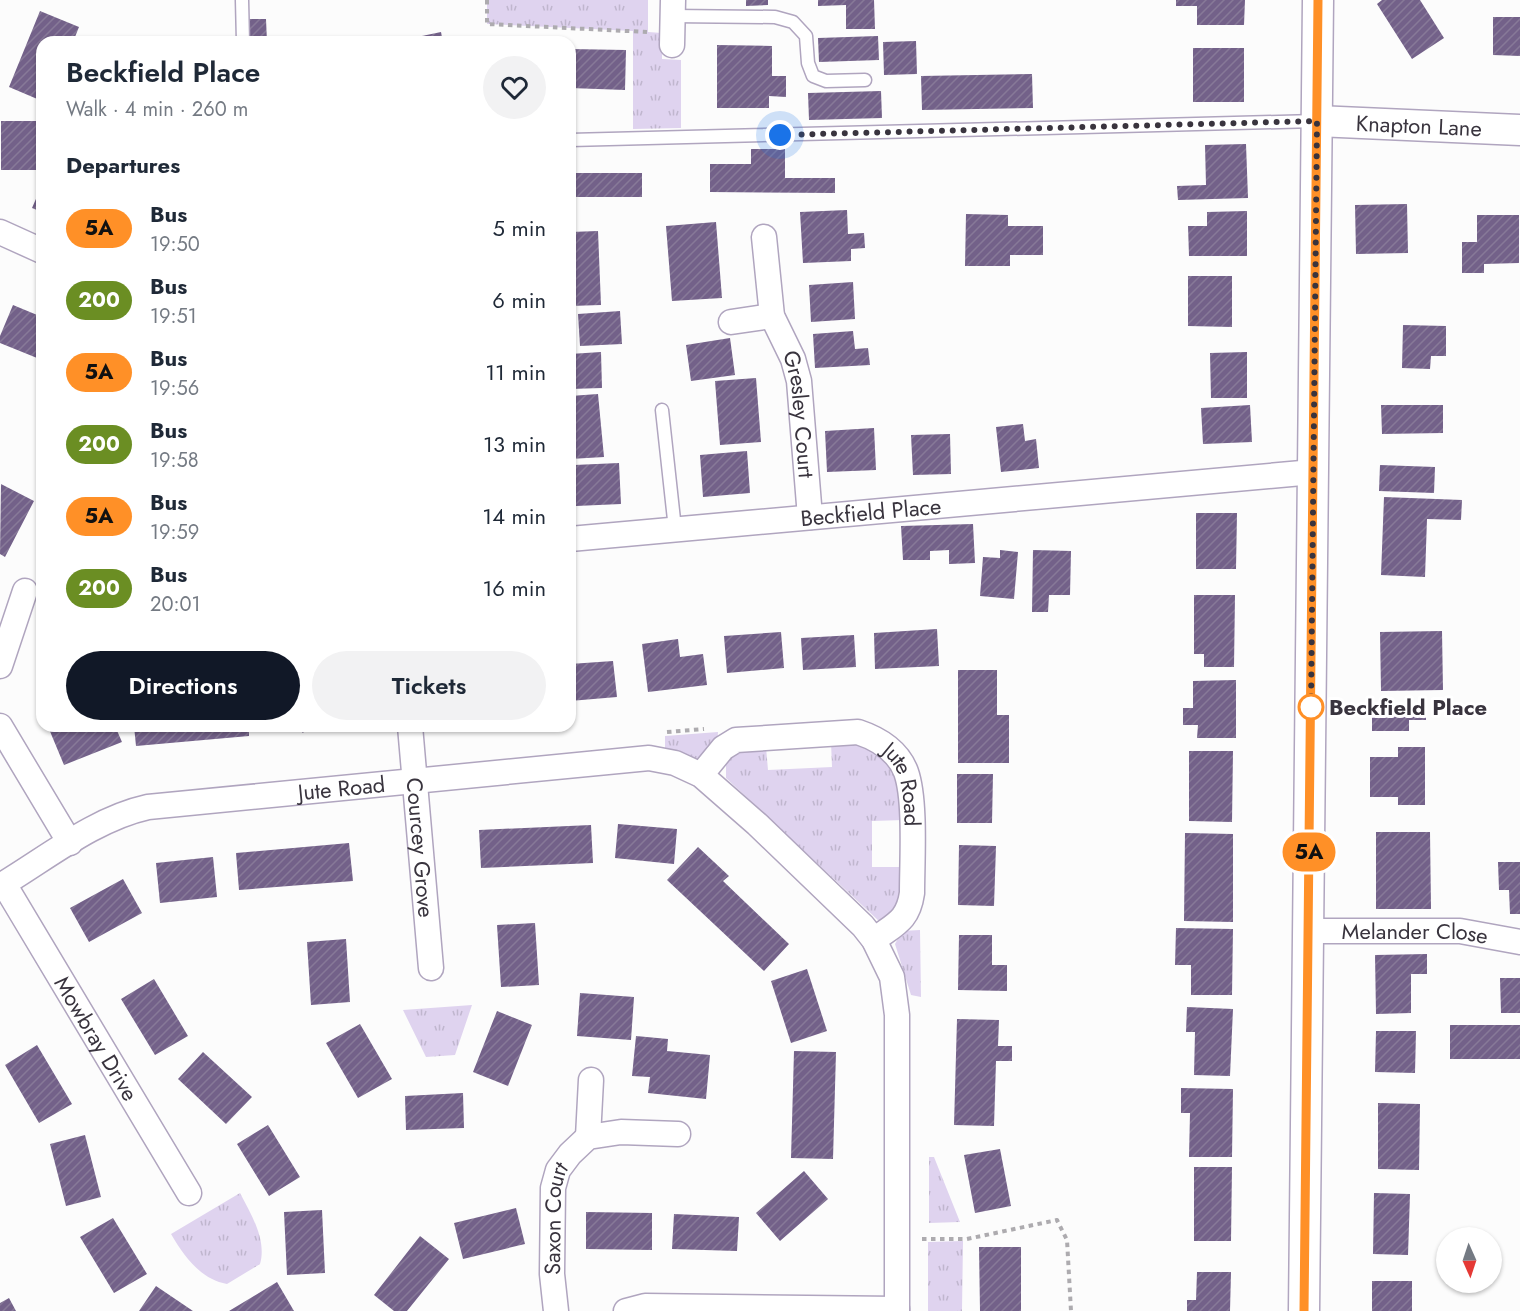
<!DOCTYPE html>
<meta charset="utf-8">
<style>
body{margin:0;font-family:Jost,sans-serif;background:#f2f2f3;color:#1f2937;height:100vh;display:flex;flex-direction:column;font-size:22px;white-space:nowrap}
*{box-sizing:border-box;margin:0}
p{font-size:20px;color:#747a83}
.icon{flex:none;width:33px;height:33px;fill:none;stroke:currentColor;stroke-width:2;stroke-linecap:round;stroke-linejoin:round}
.map{position:relative;flex:1;overflow:hidden}
.drawer{position:absolute;left:36px;top:36px;width:540px;height:696px;display:flex;flex-direction:column;background:#fff;border-radius:18px;box-shadow:0 2px 4px #0004}
.drawer>*{flex:none}
.badge{padding:0 12px;border-radius:20px;font-size:21px;line-height:39px}
.needle{width:39px;rotate:177deg}
.tools{position:absolute;left:1436px;top:1227px;display:grid;gap:12px}
.tools a{display:grid;place-items:center;width:66px;height:66px;border-radius:50%;background:#fff;box-shadow:0 2px 4px #0004;font-size:30px}
.you{position:absolute;width:30px;height:30px;margin:-15px;border:4px solid #fff;border-radius:50%;background:#1a73e8;box-shadow:0 0 0 9px #1a73e833}
.map>.badge{position:absolute;translate:-50% -50%;box-shadow:0 0 0 3px #fff}
h2{padding:0 30px;font-size:22px;line-height:54px}
.round{display:grid;place-items:center;flex:none;width:63px;height:63px;border-radius:32px;background:#f2f2f3}
.overview{display:flex;align-items:center;justify-content:space-between;height:102px;padding:0 30px}
h1{font-size:28px;font-weight:600;line-height:45px}
.cta{display:flex;gap:12px;margin-top:auto;padding:12px 30px}
.cta a{flex:1;height:69px;border-radius:36px;background:#111827;color:#fff;font-size:24px;font-weight:600;line-height:69px;text-align:center}
.cta a+a{background:#f2f2f3;color:#1f2937}
ul{padding:0;list-style:none}
li{display:flex;align-items:center;gap:18px;height:72px;padding:0 30px}
li div{flex:1}
li b{display:block;font-size:22px}
li em{font-style:normal}
li .badge{min-width:66px;font-weight:700;text-align:center}
.map>svg:first-child{display:block}
.grass{fill:url(#grass-tufts)}
.building{fill:url(#building-hatch)}
.lines{fill:none;stroke-linecap:round;stroke-linejoin:round}
.service-casing{stroke:#b0a5bf;stroke-width:15}
.minor-casing{stroke:#b0a5bf;stroke-width:27}
.tertiary-casing{stroke:#b0a5bf;stroke-width:33}
.path{stroke:#adabaf;stroke-width:4;stroke-dasharray:4.5 4.5;stroke-linecap:butt}
.service{stroke:#fff;stroke-width:12}
.minor{stroke:#fff;stroke-width:24}
.tertiary{stroke:#fff;stroke-width:30}
.line-casing{stroke:#fff;stroke-width:14}
.line{stroke:#ff9027;stroke-width:9}
.walk{stroke:#39343e;stroke-width:6;stroke-dasharray:0 10.8}
.stop-dot{fill:#fff;stroke:#ff9027;stroke-width:3}
.labels{text-anchor:middle;dominant-baseline:central;stroke-width:6;stroke-linejoin:round;paint-order:stroke}
.street-label{font-size:22px;fill:#39343e;stroke:#fff}
.stop-label{font-size:22px;font-weight:bold;fill:#39343e;stroke:#fff;text-anchor:start}
</style>
<div class="map">
<svg width="1520" height="1311" viewBox="0 0 1520 1311">
<defs>
<pattern id="grass-tufts" width="24" height="20" patternUnits="userSpaceOnUse" patternTransform="scale(1.5)"><rect width="24" height="20" fill="#dfd3ef"/><path d="M3 7l-1-3M5 7V3M7 7l1-3M15 17l-1-3M17 17v-4M19 17l1-3" fill="none" stroke="#c0b6ce"/></pattern>
<pattern id="building-hatch" width="6" height="6" patternUnits="userSpaceOnUse" patternTransform="scale(1.5)"><rect width="6" height="6" fill="#736189"/><path d="M-1 1l2-2M0 6l6-6M5 7l2-2" fill="none" stroke="#877998"/></pattern>
</defs>
<rect width="100%" height="100%" fill="#fcfcfc"/>
<path class="grass" d="M487,0H648V32L662,33V59L681,60V128L633,129V31L487,24Z
M718,732L717,745L703,758H694L665,750V736Z
M858,740L875,748L904,786V820L872,821V867H903L897,914L880,922L726,778V760L734,749L766,747L768,770L832,767L831,742Z
M920,930L921,997L911,995L895,944L902,931Z
M472,1005L455,1055L426,1057L403,1010Z
M929,1157H934L960,1222L929,1223Z
M240,1193C251,1214 267,1240 260,1264L227,1284C200,1279 184,1256 171,1234Z
M963,1241L962,1311H928V1242Z"/>
<path class="building" d="M746,0H768V5L746,6Z
M818,0H874L875,29H846V5L818,6Z
M1176,0H1245L1244,25H1197V6H1176Z
M1382,0H1420L1444,38L1412,59L1377,4Z
M40,11L79,27L73,42H42V101L9,87Z
M1493,17H1520V56L1493,55Z
M247,19H266L267,42H248Z
M441,32L443,42H398V41Z
M878,36L879,60L819,62L818,38Z
M916,41L917,74L884,75L883,42Z
M717,45L772,46V76H786V97L769,96V108H717Z
M1193,48H1244V102H1193Z
M570,49L626,50L625,90L570,88Z
M1032,74L1033,108L922,110L921,76Z
M881,91L882,118L809,120L808,93Z
M1,121H36V170H1Z
M1246,144L1248,198L1178,200L1177,186L1206,185L1205,145Z
M751,149H785V178H835V193L710,192V164H751Z
M570,173H642V197H570Z
M42,185V212L32,208Z
M1407,204L1408,253L1356,254L1355,205Z
M847,210L848,234L864,233L865,248L851,249V261L803,263L800,212Z
M1247,211V256H1189L1188,226H1207V212Z
M966,214L1008,215V226H1043V255H1010V266H965Z
M1477,215H1519V263L1484,264V273H1462V242H1477Z
M716,222L722,298L672,301L666,226Z
M598,231L601,305L570,306V232Z
M1188,276H1232V327L1188,326Z
M853,282L855,319L811,322L809,285Z
M13,305L42,317V360L0,343V336Z
M620,311L622,344L580,346L578,314Z
M1403,325L1446,326V356H1431L1430,369L1402,368Z
M853,331L855,349L868,348L870,365L815,368L813,334Z
M730,338L735,375L691,381L686,345Z
M601,352L602,388L570,389V354Z
M1247,352V398H1211L1210,353Z
M756,378L761,442L720,445L715,381Z
M598,394L604,457L570,459V396Z
M1250,405L1252,442L1203,444L1201,408Z
M1381,405H1443V433L1382,434Z
M1023,424L1025,441L1036,439L1039,468L1001,472L996,427Z
M874,428L876,470L827,472L825,431Z
M950,434L951,474L913,475L911,435Z
M747,451L750,493L703,497L700,455Z
M619,463L621,504L576,506L574,465Z
M1380,465L1435,467L1434,493L1379,491Z
M1,484L34,501L5,557L0,554Z
M1384,497L1462,500L1461,520L1427,519L1425,577L1381,575Z
M1196,513H1237L1236,569H1196Z
M973,524L975,563L949,564V550L930,551V560H903L901,526Z
M1000,550L1018,552L1014,599L980,596L983,557L1000,558Z
M1033,550L1071,551L1070,595H1049L1048,612H1032Z
M1194,595H1235L1234,667H1204V654H1194Z
M937,629L939,666L875,669L874,633Z
M1442,631L1443,690L1381,691L1380,632Z
M781,632L784,668L727,673L724,636Z
M854,635L856,667L803,670L801,638Z
M678,639L680,657L703,654L707,685L648,692L642,644Z
M613,661L617,697L570,701V664Z
M958,670H997V715H1009V763H958Z
M1236,680V738H1197L1198,725H1183V708H1193V681Z
M1372,704H1426V720H1409V731H1372Z
M57,726H115L122,742L64,765L49,729Z
M134,726H249V736L136,746Z
M295,726H308L303,733Z
M1398,747H1425V805H1398V797H1370V757H1398Z
M1189,751H1233L1232,822L1189,821Z
M957,774H993L992,823H957Z
M618,824L677,829L674,864L615,858Z
M591,825L593,863L481,868L479,830Z
M1376,832H1430L1431,909H1376Z
M1185,833L1233,834V922L1184,921Z
M349,843L353,881L239,890L236,853Z
M959,845L996,846L994,906L958,905Z
M698,847L729,876L723,881L789,944L764,971L667,880Z
M213,857L217,897L160,903L156,863Z
M1498,862H1520V914H1510L1509,890H1499Z
M123,879L142,913L89,942L70,908Z
M535,923L539,985L501,987L497,925Z
M1176,928L1233,929L1232,995H1191V965H1175Z
M959,935H992V965H1007V991L958,990Z
M346,939L350,1002L311,1005L307,942Z
M1427,954V974H1411V1013L1376,1014L1375,955Z
M807,969L827,1031L791,1043L771,981Z
M1500,978H1520V1013H1501Z
M154,979L188,1036L155,1055L121,999Z
M580,993L634,997L631,1040L577,1036Z
M1187,1007L1233,1009L1230,1076L1194,1075L1195,1032H1186Z
M497,1011L532,1025L508,1086L473,1072Z
M957,1019L999,1020L998,1046H1012V1061H996L994,1126L954,1125Z
M360,1024L392,1079L358,1098L326,1043Z
M1450,1025H1520V1059H1450Z
M1376,1031H1416L1415,1073L1375,1072Z
M636,1036L668,1039L667,1051L710,1055L706,1099L648,1093L650,1077L632,1076Z
M37,1045L72,1104L39,1123L5,1065Z
M794,1051L836,1052L833,1159L791,1158Z
M203,1052L252,1097L226,1124L178,1079Z
M1181,1088L1233,1089L1232,1157H1189L1190,1113H1181Z
M463,1093L464,1128L406,1130L405,1096Z
M1378,1103L1420,1104L1419,1170L1378,1169Z
M268,1125L300,1177L269,1196L237,1144Z
M85,1135L101,1197L66,1206L50,1144Z
M1000,1149L1011,1206L975,1213L964,1155Z
M1194,1167H1232L1231,1241H1194Z
M804,1171L828,1199L780,1241L756,1213Z
M1374,1193L1410,1194L1408,1255L1373,1254Z
M516,1208L525,1244L463,1259L454,1223Z
M322,1210L325,1273L287,1275L284,1212Z
M586,1212L652,1213V1250L586,1249Z
M674,1214L739,1217L737,1251L672,1249Z
M113,1218L147,1274L114,1293L80,1237Z
M420,1236L449,1259L407,1311H394L374,1295Z
M979,1247H1021V1311H980Z
M1197,1272H1231L1230,1311H1187V1300H1196Z
M1372,1281H1412V1311H1372Z
M277,1282L294,1311H229Z
M156,1286L193,1311H139Z
M9,1298L16,1311H0V1303Z"/>
<g class="lines">
<g class="service-casing">
<path id="service" d="M242,0L243,42
M672,16L775,17L793,22L806,36L808,63L813,76L826,81L865,80
M570,140L1316,121
M662,410L675,529"/>
</g>
<g class="minor-casing">
<g id="minor">
<path d="M672,45L673,0"/>
<path d="M0,232L42,251"/>
<path id="s1" d="M764,237L772,316L793,359L799,381L810,517"/>
<path d="M731,322L772,316"/>
<path id="s2" d="M570,539L1313,472"/>
<path d="M0,666L25,591"/>
<path d="M0,726L70,843"/>
<path id="s3" d="M410,726L431,968"/>
<path id="s4" d="M701,775L723,748L736,740L858,732C879,739 898,751 906,772C916,800 912,862 912,893C908,921 895,924 874,940"/>
<path id="s5" d="M4,884L189,1193"/>
<path id="s6" d="M0,886C47,858 94,819 148,807L649,758L675,763L701,775L757,824L863,926L874,940L892,977L897,1015V1311"/>
<path id="s7" d="M1309,931H1460L1520,942"/>
<path d="M588,1137L591,1080"/>
<path id="s8" d="M556,1311L552,1274L553,1188L558,1170L570,1154L588,1137L621,1132L678,1134"/>
<path d="M626,1311L645,1306L897,1309"/>
</g>
</g>
<g class="tertiary-casing">
<g id="tertiary">
<path id="s9" d="M1317,121L1520,130"/>
<path d="M1304,1311L1318,0"/>
</g>
</g>
<path class="path" d="M487,0V24L647,32
M667,732L704,729
M922,1239H967L1057,1220L1067,1240L1071,1311"/>
<use href="#service" class="service"/>
<use href="#minor" class="minor"/>
<use href="#tertiary" class="tertiary"/>
</g>
<g class="lines">
<g class="line-casing">
<path id="line" d="M1304,1311L1318,0"/>
</g>
<use href="#line" class="line"/>
<path class="walk" d="M780,135L1317,121L1311,707"/>
</g>
<circle class="stop-dot" cx="1311" cy="707" r="12"/>
<g class="labels">
<g class="street-label">
<text stroke="none"><textPath href="#s9" startOffset="102">Knapton Lane</textPath></text>
<text stroke="none"><textPath href="#s1" startOffset="183">Gresley Court</textPath></text>
<text stroke="none"><textPath href="#s2" startOffset="302">Beckfield Place</textPath></text>
<text stroke="none"><textPath href="#s4" startOffset="248">Jute Road</textPath></text>
<text stroke="none"><textPath href="#s6" startOffset="363">Jute Road</textPath></text>
<text stroke="none"><textPath href="#s3" startOffset="122">Courcey Grove</textPath></text>
<text stroke="none"><textPath href="#s7" startOffset="106">Melander Close</textPath></text>
<text stroke="none"><textPath href="#s5" startOffset="180">Mowbray Drive</textPath></text>
<text stroke="none"><textPath href="#s8" startOffset="93">Saxon Court</textPath></text>
</g>
<g class="stop-label">
<text x="1329" y="707">Beckfield Place</text>
</g>
</g>
</svg>
<div class="tools">
<a><svg class="needle" viewBox="-14 -14 28 28"><path d="M0-13l5 13h-10z" fill="#e53935"/><path d="M0 13l5-13h-10z" fill="#747a83"/></svg></a>
</div>
<div class="you" style="left:780px;top:135px"></div>
<b class="badge" style="left:1309px;top:852px;background:#ff9027;color:#111">5A</b>
<section class="drawer">
<div class="overview"><div><h1>Beckfield Place</h1><p>Walk · 4 min · 260 m</p></div><a class="round"><svg class="icon" aria-label="heart" viewBox="0 0 24 24"><path d="M12 20l-8-8c-3-5 5-10 8-4 3-6 11-1 8 4z"/></svg></a></div>
<h2>Departures</h2>
<ul>
<li><span class="badge" style="background:#ff9027;color:#111">5A</span><div><b>Bus</b><p>19:50</p></div><em>5 min</em></li>
<li><span class="badge" style="background:#6b8e23;color:#fff">200</span><div><b>Bus</b><p>19:51</p></div><em>6 min</em></li>
<li><span class="badge" style="background:#ff9027;color:#111">5A</span><div><b>Bus</b><p>19:56</p></div><em>11 min</em></li>
<li><span class="badge" style="background:#6b8e23;color:#fff">200</span><div><b>Bus</b><p>19:58</p></div><em>13 min</em></li>
<li><span class="badge" style="background:#ff9027;color:#111">5A</span><div><b>Bus</b><p>19:59</p></div><em>14 min</em></li>
<li><span class="badge" style="background:#6b8e23;color:#fff">200</span><div><b>Bus</b><p>20:01</p></div><em>16 min</em></li>
</ul>
<div class="cta"><a>Directions</a><a>Tickets</a></div>
</section>
</div>
